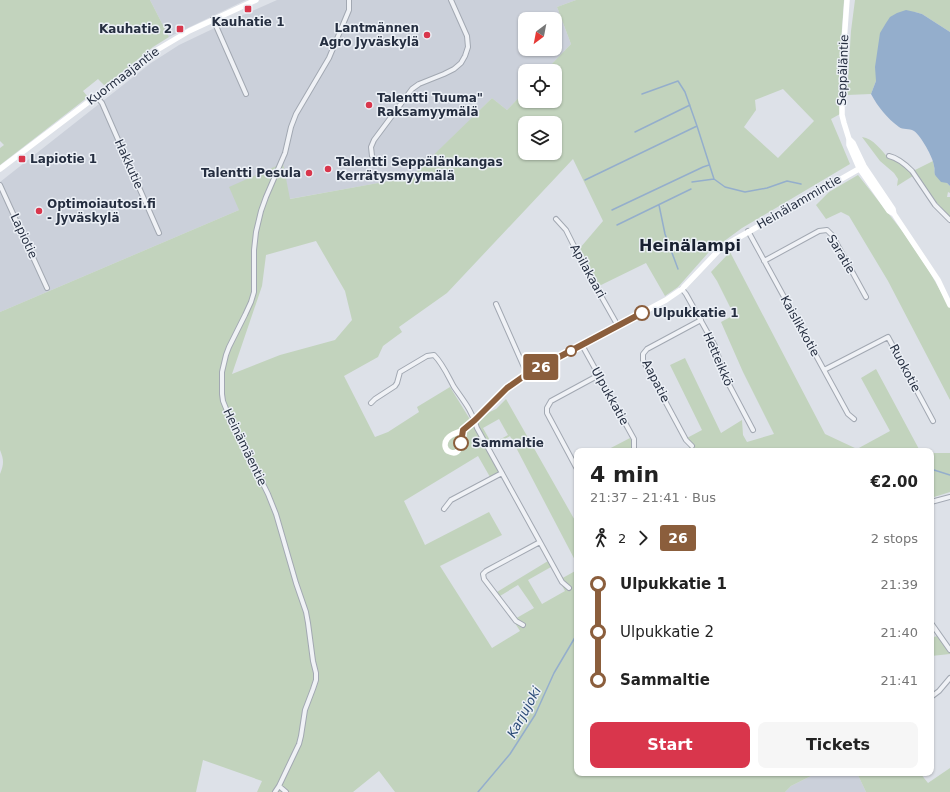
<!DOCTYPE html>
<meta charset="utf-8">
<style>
body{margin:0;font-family:"DejaVu Sans",sans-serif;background:#f6f6f6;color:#222;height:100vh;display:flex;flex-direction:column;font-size:15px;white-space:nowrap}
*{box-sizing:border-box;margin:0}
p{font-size:13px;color:#767676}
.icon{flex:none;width:22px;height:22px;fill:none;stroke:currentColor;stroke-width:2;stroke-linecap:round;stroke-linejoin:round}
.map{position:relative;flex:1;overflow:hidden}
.details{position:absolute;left:574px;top:448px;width:360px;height:328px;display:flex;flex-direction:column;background:#fff;border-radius:8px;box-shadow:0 1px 3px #0004}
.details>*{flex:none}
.badge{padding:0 8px;border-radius:3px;font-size:14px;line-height:26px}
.needle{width:26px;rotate:212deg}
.buttons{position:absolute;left:518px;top:12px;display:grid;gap:8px}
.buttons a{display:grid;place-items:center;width:44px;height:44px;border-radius:8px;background:#fff;box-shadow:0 1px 3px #0004;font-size:20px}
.map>.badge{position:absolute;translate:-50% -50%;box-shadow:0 0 0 2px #fff}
.legs{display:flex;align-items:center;gap:6px;height:44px;padding:0 16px;font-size:13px}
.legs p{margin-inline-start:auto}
.summary{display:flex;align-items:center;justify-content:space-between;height:68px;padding:0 16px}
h1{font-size:22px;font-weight:600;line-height:30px}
.cta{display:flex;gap:8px;margin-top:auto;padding:8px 16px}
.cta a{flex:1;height:46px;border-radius:8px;background:#d9364c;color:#fff;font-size:16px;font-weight:600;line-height:46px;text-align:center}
.cta a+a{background:#f6f6f6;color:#222}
ul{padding:0 16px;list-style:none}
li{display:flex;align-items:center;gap:14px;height:48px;font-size:15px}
li i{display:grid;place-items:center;width:6px;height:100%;margin:0 5px;background:currentColor}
li i::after{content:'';width:10px;height:10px;margin:-5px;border:3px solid;border-radius:50%;background:#fff}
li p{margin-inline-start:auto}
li:first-child i{background:linear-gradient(#0000 50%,currentColor 0)}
li:last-child i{background:linear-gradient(currentColor 50%,#0000 0)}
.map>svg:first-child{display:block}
.built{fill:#cbd0da;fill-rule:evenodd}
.green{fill:#c2d3bd;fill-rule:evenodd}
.water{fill:#94aecc}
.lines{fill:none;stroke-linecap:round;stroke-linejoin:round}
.stream{stroke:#94aecc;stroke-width:1.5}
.street-casing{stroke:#a2a8b2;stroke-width:6}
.street{stroke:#f0f2f6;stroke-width:4}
.secondary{stroke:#fff;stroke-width:5.5}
.line-1-casing{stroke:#fff;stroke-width:9}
.line-1{stroke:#8b5e3c;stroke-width:6}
.poi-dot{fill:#d9364c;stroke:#ecf0f6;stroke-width:1.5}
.stop-1-dot{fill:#fff;stroke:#8b5e3c;stroke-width:2}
.labels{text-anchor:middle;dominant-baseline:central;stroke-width:3;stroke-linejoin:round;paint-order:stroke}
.poi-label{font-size:12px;font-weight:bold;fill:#252e40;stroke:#ecf0f6;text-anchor:start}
.street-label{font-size:12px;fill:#252e40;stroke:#ecf0f6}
.stop-label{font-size:12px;font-weight:bold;fill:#252e40;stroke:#ecf0f6;text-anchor:start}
.water-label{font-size:13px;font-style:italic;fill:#2c4c77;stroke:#ecf0f6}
.district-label{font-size:16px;font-weight:bold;fill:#182030;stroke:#ecf0f6}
</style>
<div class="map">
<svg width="950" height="792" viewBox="0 0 950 792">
<rect width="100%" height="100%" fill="#dde1e8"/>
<path class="built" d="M150,0H246L169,37Z
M277,0H576L557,7L571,44L545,71H525V91L507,110L492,98L412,177L289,199L283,163L239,210L0,312V182L151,63L179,45L223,24ZM525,19H555V49H525Z
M817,773H857L866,792H785L791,786Z"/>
<path class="green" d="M0,0H150L169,37L153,47L105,86L98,79L83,91L88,97L0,165V148L4,145L0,141Z
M576,0H844L839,71L840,114L831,119L850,164L742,228L708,253L678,287L665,296L646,263L599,286L580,248L603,221L573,159L447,293L399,327L402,332L383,346L378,357L344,376L375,437L388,432L419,412L417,407L450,387L471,421L496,409L506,399L577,524V564L510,436L488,449L500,471L490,477L478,456L404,501L425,545L489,512L502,535L440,566L492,648L520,631L513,620L534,608L518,585L500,596L497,592L548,561L551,567L528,580L542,604L565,591L559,580L577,570V773H817L791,786L785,792H395L379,771L353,792H257L262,781L203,760L196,792H0V474C4,464 4,460 0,450V312L239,210L229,187L283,163L290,199L411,177L492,98L507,110L525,91V101H555V71H545L571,44L557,7ZM783,89L814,121L778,158L744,127L756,110L755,100ZM525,123H555V153H525ZM316,241L345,291L352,320L335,340L280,355L232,374L262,286L266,255ZM499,419L508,435L492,444L483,428Z
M855,0H950V32L922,14L915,12L876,81L871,94L847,95L851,31Z
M862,137C873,138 882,151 889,159L897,160L910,170H915L933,161L934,166L935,175L947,183L950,186V193L948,192L947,197H950V217L937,203L916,174L897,186L898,179L894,173L880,161Z
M858,175L903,232L928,269L950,308V400L888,281L849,216L841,212L826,219L816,205L829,192Z
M730,252L825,434L857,449L890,431L861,378L876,369L920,451H691L685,439L702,430L670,365L685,358L721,433L742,420L743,435L747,442L774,434L743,372L721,322L734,315L717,281L711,272Z
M630,438L637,451H605Z
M931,453H950V492L931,498Z
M937,636L950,653V654L931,656V638Z
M950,768V792H866L857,773H920L928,783Z"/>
<path class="water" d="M906,10L915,12L922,14L950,32V186L947,183L941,182L935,175C934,172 935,169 934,166C933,157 921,136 914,131C909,128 903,130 899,127C887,118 878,107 871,94L876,81L875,67L880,33L886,23L890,17L897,13Z"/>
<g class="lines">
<path class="stream" d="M642,94L678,81L685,92L697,126L714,179L725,187L745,192L767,188L787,181L801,184
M635,132L690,105
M585,180L697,126
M692,182L714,179
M659,205L665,234L678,269
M612,210L703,167L709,165
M617,225L691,189
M931,470H934L950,475
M478,792L510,754L535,715L554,673L577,634"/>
<g class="street-casing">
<path id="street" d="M213,19L246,94
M96,96L102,103L159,233
M372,156L371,147L374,140L412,89L419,84L444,74L454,69L461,63L465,56L468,47L467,36L451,0
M889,156C898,158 905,164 912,171L935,205L950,220
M0,185L47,288
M556,219L566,230L583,264L618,326
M748,231L848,414L854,419
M764,261L819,231L827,230L832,235L866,297
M682,289L686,294L715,346L725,377L753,430
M496,304L527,374
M582,345L629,430L634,439V448
M824,370L888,337L933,421
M371,403L375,399L395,386L397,383L400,372L427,356L434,355C443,364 448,376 454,387C463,400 473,412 477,428L540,542L562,582L569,588
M692,446L686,440L643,360V354L647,349L701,320
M577,469L547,413V408L551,401L599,375
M931,502L950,497
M444,509L451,500L502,473
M931,623L950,650
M523,625L516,621L484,579L483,574L486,571L540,542
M931,697L939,691L950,678
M279,786L286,792
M275,792L279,786L299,744L301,736L305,710L313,689L316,680V673L313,661L308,623L306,612L296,583L276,514L268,494L227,411L223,401L222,394V372L226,355L229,347L245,315L251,302L254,292V250L256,232L261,211L266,197L285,153L291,127L296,114L329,58L349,10V0"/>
</g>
<use href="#street" class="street"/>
<path class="secondary" d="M847,0L842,70V115L844,123L849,139V145L859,168L889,211L894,214L938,280L950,305
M849,139L853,143L864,166L893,209L894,214
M0,169L157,50L189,31L256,0
M463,430C462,438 462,457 450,452C444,450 444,443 447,439C450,434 457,433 463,430C467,428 471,424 475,421C484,413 491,403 500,394C508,386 518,380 527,374L666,300L682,289L722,247L864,166"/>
</g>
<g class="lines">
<g class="line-1-casing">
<path id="line-1" d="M461,443L463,430L475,420L507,388L527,374L642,313"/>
</g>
<use href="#line-1" class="line-1"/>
</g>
<g class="poi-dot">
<rect x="244" y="5" width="8" height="8" rx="2"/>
<rect x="176" y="25" width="8" height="8" rx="2"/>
<circle cx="427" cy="35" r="4"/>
<circle cx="369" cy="105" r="4"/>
<rect x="18" y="155" width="8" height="8" rx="2"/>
<circle cx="328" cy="169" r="4"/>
<circle cx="309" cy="173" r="4"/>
<circle cx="39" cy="211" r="4"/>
</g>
<g class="stop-1-dot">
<circle cx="642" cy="313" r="7"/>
<circle cx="571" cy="351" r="5"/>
<circle cx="461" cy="443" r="7"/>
</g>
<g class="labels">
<g class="poi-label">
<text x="248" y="22" text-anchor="middle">Kauhatie 1</text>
<text x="419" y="28" text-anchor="end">Lantmännen<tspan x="419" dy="14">Agro Jyväskylä</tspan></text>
<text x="172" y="29" text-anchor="end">Kauhatie 2</text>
<text x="377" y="98">Talentti Tuuma"<tspan x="377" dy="14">Raksamyymälä</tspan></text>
<text x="30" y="159">Lapiotie 1</text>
<text x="336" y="162">Talentti Seppälänkangas<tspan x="336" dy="14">Kerrätysmyymälä</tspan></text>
<text x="301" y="173" text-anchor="end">Talentti Pesula</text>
<text x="47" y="204">Optimoiautosi.fi<tspan x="47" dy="14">- Jyväskylä</tspan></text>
</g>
<g class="street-label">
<text transform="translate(843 70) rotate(-88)">Seppäläntie</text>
<text transform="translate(123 76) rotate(-37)">Kuormaajantie</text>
<text transform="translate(129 164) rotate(66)">Hakkutie</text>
<text transform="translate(799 202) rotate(-30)">Heinälammintie</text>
<text transform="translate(24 236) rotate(65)">Lapiotie</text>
<text transform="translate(841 254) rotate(59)">Saratie</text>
<text transform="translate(588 271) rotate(61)">Apilakaari</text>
<text transform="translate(800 326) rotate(61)">Kaislikkotie</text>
<text transform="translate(718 359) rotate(67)">Hetteikkö</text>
<text transform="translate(905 368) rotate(62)">Ruokotie</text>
<text transform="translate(656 381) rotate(63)">Aapatie</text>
<text transform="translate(610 396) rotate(61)">Ulpukkatie</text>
<text transform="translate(245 447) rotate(64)">Heinämäentie</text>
</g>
<g class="stop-label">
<text x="653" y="313">Ulpukkatie 1</text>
<text x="472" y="443">Sammaltie</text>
</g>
<g class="water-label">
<text transform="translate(524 712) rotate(-61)">Karjujoki</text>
</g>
<g class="district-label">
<text x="690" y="245">Heinälampi</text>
</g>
</g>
</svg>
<div class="buttons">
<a><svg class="needle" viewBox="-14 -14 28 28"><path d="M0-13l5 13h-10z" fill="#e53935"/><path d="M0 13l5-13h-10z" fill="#767676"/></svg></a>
<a><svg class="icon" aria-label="locate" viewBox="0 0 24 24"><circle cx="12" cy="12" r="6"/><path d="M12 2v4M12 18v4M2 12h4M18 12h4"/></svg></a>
<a><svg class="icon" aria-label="layers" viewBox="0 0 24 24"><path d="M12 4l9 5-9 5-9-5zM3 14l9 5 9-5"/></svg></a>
</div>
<b class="badge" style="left:541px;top:367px;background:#8b5e3c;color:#fff">26</b>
<section class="details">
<div class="summary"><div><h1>4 min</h1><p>21:37 – 21:41 · Bus</p></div><b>€2.00</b></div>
<div class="legs"><svg class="icon" aria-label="walk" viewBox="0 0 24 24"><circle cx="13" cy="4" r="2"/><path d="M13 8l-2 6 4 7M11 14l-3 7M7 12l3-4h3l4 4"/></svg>2<svg class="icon" aria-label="forward" viewBox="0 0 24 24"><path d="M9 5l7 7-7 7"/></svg><b class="badge" style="background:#8b5e3c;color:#fff">26</b><p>2 stops</p></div>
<ul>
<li><i style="color:#8b5e3c"></i><b>Ulpukkatie 1</b><p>21:39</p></li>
<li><i style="color:#8b5e3c"></i><span>Ulpukkatie 2</span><p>21:40</p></li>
<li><i style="color:#8b5e3c"></i><b>Sammaltie</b><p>21:41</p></li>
</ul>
<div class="cta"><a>Start</a><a>Tickets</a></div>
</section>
</div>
